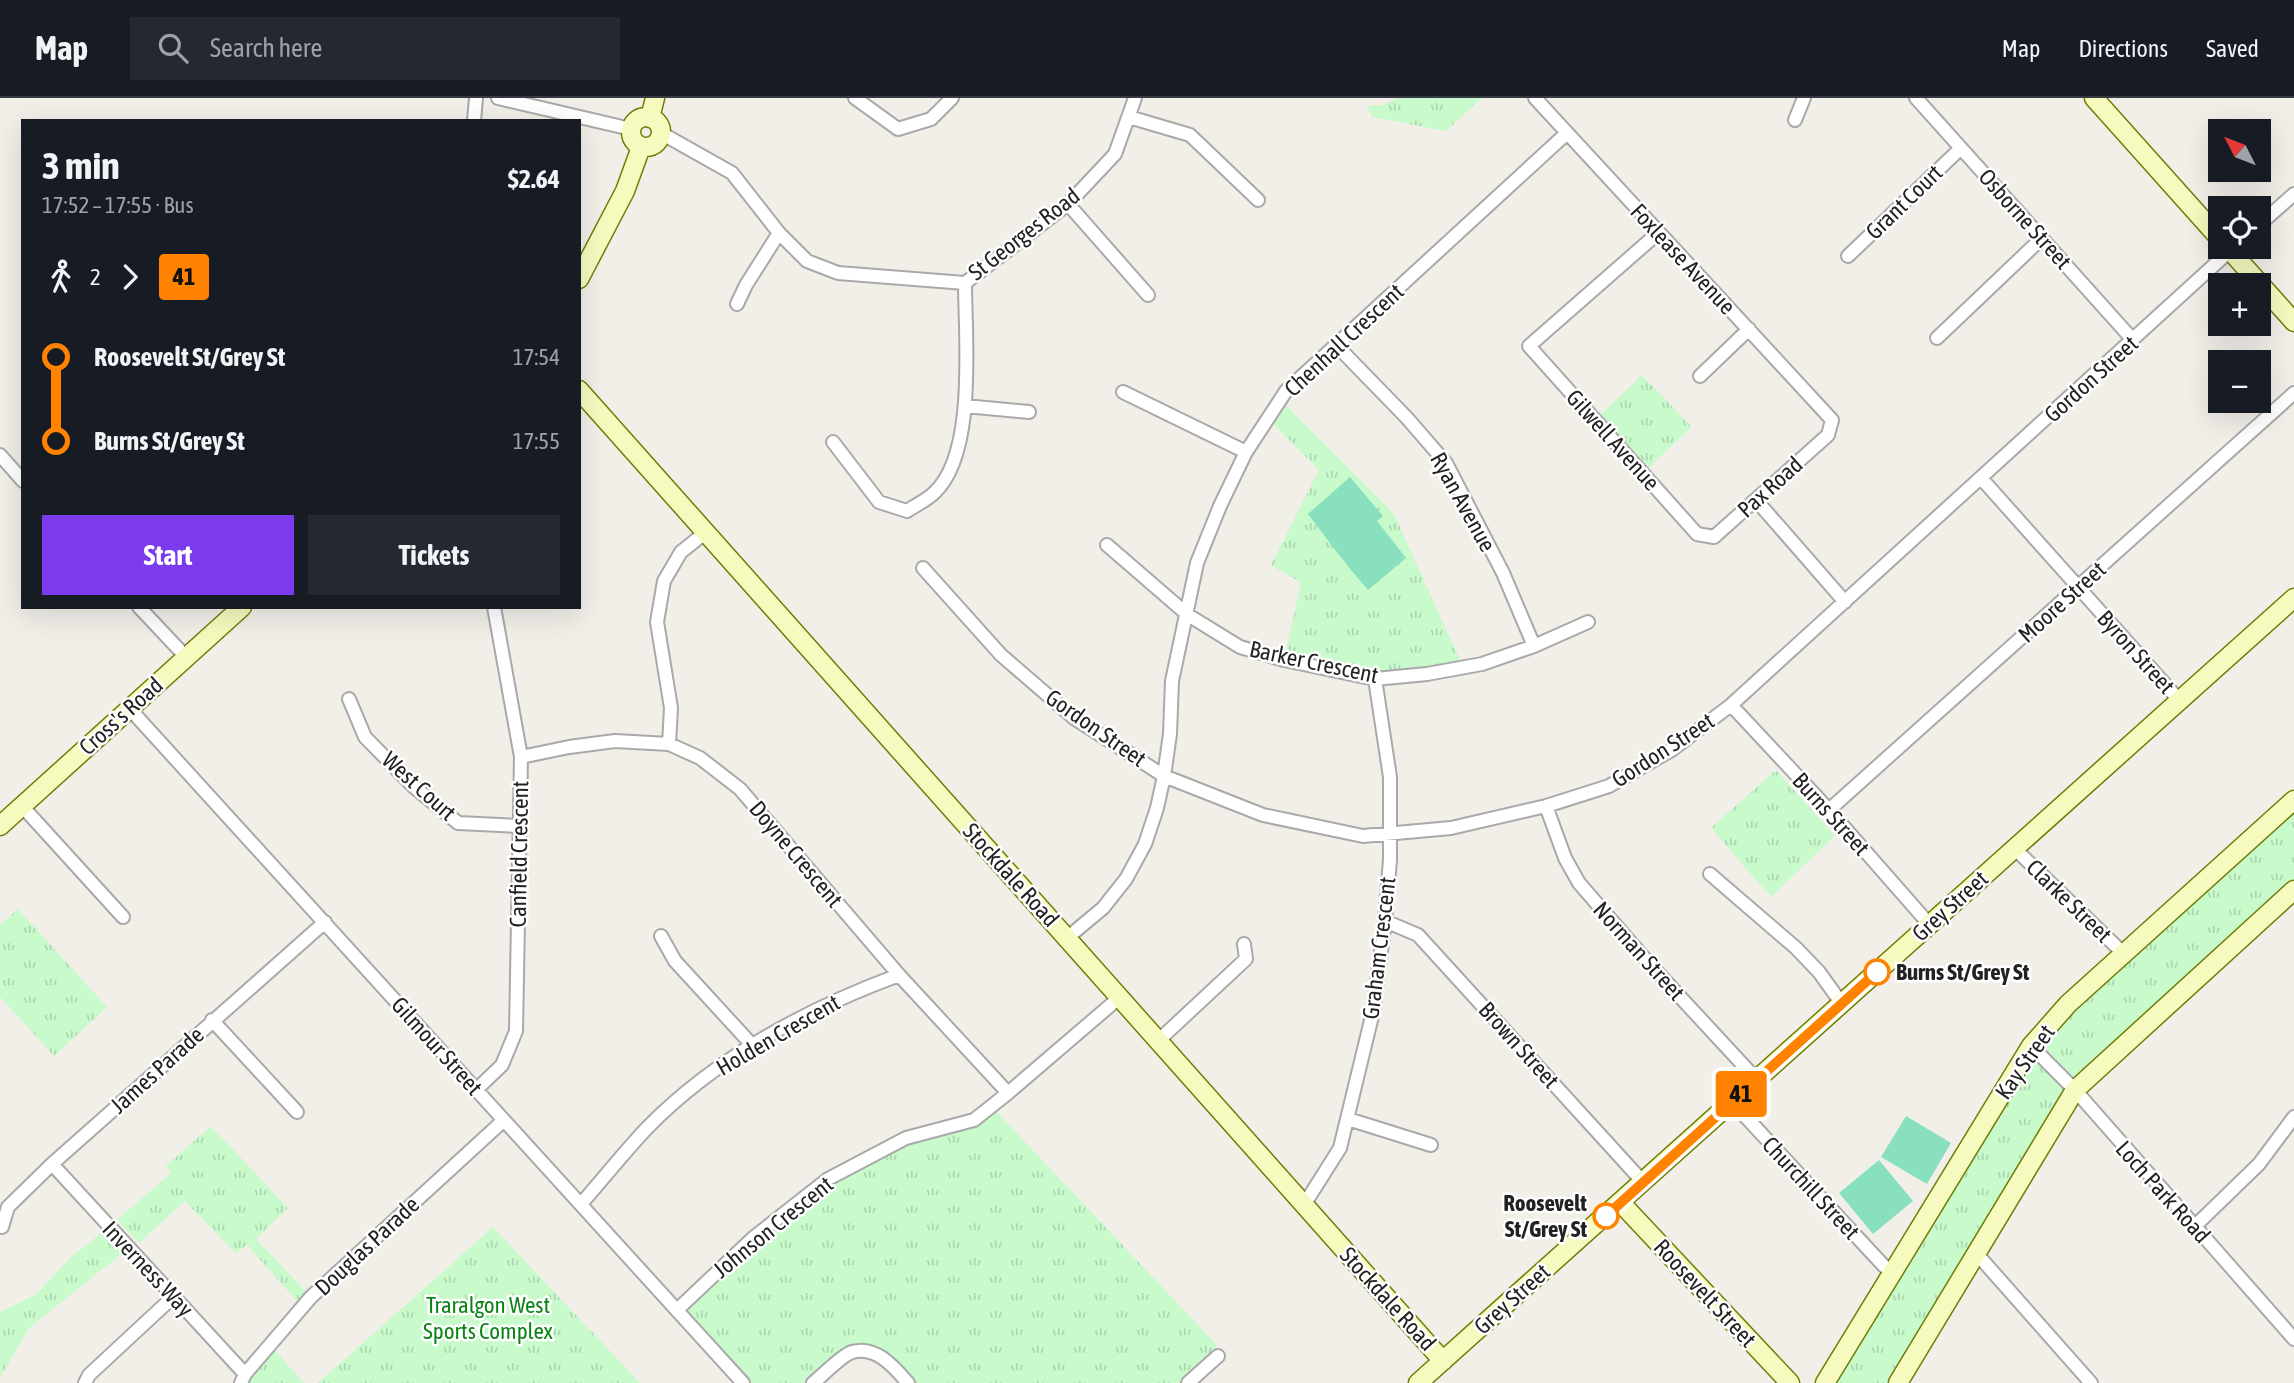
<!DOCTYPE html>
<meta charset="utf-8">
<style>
body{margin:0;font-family:"Asap Condensed",sans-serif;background:#242831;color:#f1f3f6;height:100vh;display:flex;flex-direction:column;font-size:26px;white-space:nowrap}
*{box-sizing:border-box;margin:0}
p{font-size:23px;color:#9ea1a6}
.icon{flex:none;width:38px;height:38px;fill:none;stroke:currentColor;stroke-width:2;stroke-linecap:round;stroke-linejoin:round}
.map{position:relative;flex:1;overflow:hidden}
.panel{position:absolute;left:21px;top:21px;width:560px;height:490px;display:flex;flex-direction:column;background:#171b24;border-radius:0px;box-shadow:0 7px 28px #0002}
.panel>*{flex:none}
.badge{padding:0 14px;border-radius:5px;font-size:24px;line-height:46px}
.needle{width:46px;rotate:312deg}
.buttons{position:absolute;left:2208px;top:21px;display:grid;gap:14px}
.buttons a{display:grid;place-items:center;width:63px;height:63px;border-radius:0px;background:#171b24;box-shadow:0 7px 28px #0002;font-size:35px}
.map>.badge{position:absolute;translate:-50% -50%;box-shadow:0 0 0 4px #fff}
.legs{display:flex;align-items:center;gap:10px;height:77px;padding:0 21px;font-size:23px}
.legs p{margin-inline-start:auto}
.head{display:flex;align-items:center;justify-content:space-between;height:119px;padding:0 21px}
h1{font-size:38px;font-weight:700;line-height:52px}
.primary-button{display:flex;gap:14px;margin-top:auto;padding:14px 21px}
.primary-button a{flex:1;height:80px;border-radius:0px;background:#7c3aed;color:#fff;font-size:28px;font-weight:700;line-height:80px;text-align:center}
.primary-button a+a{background:#242831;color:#f1f3f6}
ul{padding:0 21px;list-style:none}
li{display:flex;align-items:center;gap:24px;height:84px;font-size:26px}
li i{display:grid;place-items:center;width:10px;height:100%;margin:0 9px;background:currentColor}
li i::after{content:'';width:18px;height:18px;margin:-9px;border:5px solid;border-radius:50%;background:#171b24}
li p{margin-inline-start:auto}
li:first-child i{background:linear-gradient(#0000 50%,currentColor 0)}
li:last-child i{background:linear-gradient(currentColor 50%,#0000 0)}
header{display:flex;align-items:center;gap:42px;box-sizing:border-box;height:98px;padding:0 35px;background:#171b24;border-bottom:2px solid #363941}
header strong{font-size:33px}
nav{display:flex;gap:38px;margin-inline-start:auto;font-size:24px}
.search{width:490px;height:63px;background:#242831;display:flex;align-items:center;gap:18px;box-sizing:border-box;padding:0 24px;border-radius:0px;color:#9ea1a6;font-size:26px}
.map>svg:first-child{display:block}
.park{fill:url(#park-tufts)}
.pitch{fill:#88e0be}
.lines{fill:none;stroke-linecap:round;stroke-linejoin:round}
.street-casing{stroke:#a9a9a9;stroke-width:16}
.secondary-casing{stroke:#707d05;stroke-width:21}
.street{stroke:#fff;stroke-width:12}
.secondary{stroke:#f7fabf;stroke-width:18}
.line-1-casing{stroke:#fff;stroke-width:16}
.line-1{stroke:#ff8200;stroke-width:10}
.stop-1-dot{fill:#fff;stroke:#ff8200;stroke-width:3.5}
.labels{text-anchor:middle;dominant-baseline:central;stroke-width:5;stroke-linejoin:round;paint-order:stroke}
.street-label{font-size:23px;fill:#222;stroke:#fff}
.stop-label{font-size:23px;font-weight:bold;fill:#222;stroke:#fff;text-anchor:start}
.park-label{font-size:23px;fill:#0c8416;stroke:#fff}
</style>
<header>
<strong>Map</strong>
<div class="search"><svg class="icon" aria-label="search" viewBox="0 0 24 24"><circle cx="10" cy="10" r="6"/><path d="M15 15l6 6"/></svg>Search here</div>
<nav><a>Map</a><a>Directions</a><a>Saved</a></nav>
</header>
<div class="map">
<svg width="2294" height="1285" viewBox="0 0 2294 1285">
<defs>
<pattern id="park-tufts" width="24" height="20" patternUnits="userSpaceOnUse" patternTransform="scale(1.75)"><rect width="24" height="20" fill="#c8facc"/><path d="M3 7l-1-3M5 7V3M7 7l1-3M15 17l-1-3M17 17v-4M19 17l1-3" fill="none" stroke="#acd6af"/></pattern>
</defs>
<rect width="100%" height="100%" fill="#f2efe9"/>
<path class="park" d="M1398,0H1482L1446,33L1372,19L1367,8L1383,7Z
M1642,277L1692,329L1643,375L1595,322Z
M1287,308L1394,416L1463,569L1375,581L1284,562L1301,485L1271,467L1319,372L1273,326Z
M1776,672L1835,738L1771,799L1711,730Z
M2294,702V792L2075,992L1898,1285H1826L2031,948Z
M18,811L107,909L54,958L0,899V827Z
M991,1008L1216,1246L1218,1258L1188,1285H908L893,1268L852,1254L813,1285H743L677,1212L828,1081L906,1040L974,1022Z
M211,1028L288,1110L256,1141L311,1199L297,1203L247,1147L235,1155L185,1103L139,1145L117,1122L171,1075L166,1068Z
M109,1129L129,1150L29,1230L0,1280V1214L35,1197L71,1159Z
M493,1129L640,1285H318Z
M270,1247L304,1285H241Z"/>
<path class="pitch" d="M1350,379L1383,418L1377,423L1406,460L1368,492C1346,467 1328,442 1308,416Z
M1906,1018L1951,1045L1927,1086L1881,1059Z
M1879,1062L1913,1103L1873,1136L1839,1095Z"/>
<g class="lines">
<g class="street-casing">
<path id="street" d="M498,0L631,31
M855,0L898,31L931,21L952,0
M1535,0L1832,322L1828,337L1714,439L1697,436L1529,248L1658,135
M1916,0L2133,242
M1129,19L1190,37L1258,102
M1795,22L1804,0
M474,23L476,0
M661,35L732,75L779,135L807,163L838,175L965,185L1068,106L1115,56L1135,0
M1068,106L1148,197
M2259,127L2294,96
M1848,158L1961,50
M737,206L746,187L779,135
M1937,240L2042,140
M1336,247L1407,320L1446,365L1503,475L1534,548
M1700,278L1749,231
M1123,294L1246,354
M965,308L1029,314
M833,344L879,404L907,413C916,407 927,402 934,395C977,356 965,239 965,185
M0,357L23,383
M1981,380L2179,602
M1756,402L1845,504
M1107,447L1188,517L1240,549L1284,562L1375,581L1427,576L1482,566L1534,548L1588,524
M923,470L1001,557L1074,620L1164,678L1263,717L1363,738L1451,730L1546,708L1609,688L1673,651L1731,607L2234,149
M139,509L186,559
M349,601L365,639L413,688L458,725L519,728
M1731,607L1829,712L1929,826
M129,610L743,1285
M669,646L671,610L657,524L664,483L681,454L706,434
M521,659L569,649L615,643L669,646L700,660L740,691L899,877L1008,995
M22,708L123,819
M1546,708L1565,760L1579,785L1645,861L1757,982
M1829,712L2294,295
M2014,750L2123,855
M1710,776L1796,850L1819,874L1842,906
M1385,823L1418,837L1643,1084
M661,838L675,863L752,947
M1067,840L1103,810L1126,781L1145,746L1157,710L1164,678L1170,636L1172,583L1197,465L1220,408L1246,354L1286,293L1567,35
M212,922L297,1014
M1159,942L1246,861L1244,846
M2031,948L2075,992L2294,1241
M476,992L502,967L516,933L521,659L494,509
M1732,1004L1883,1167L1891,1174
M1348,1021L1431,1047
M52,1066L245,1276
M581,1106C603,1081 625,1053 648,1029C718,958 807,911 899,877
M1304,1107L1340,1050L1373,914L1385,823L1390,762V679L1375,581
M2,1129L8,1109L52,1066L325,824
M2194,1129L2259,1066L2294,1019
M1977,1156L2091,1285
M677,1212L753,1140L828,1081L906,1040L974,1022L1008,995L1120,899
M85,1285L89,1277L173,1199
M241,1285L245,1276L311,1199L504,1022
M813,1285C822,1278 842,1257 852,1254C876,1247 894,1269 908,1285
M1188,1285L1218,1258"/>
</g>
<g class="secondary-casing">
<path id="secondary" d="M2094,0L2221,142
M631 34a15 15 0 1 1 30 0a15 15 0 1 1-30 0Z
M650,20L655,0
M2227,149L2294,224
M579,181L625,93L641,49
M579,292L1443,1263
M0,728L242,509
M1620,1104L1790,1285
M1418,1285L2294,500
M1825,1285L2031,948L2068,906L2294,702
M1898,1285L2075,992L2294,792"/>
</g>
<use href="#street" class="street"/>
<use href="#secondary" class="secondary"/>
</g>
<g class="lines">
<g class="line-1-casing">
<path id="line-1" d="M1606,1118L1877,874"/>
</g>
<use href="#line-1" class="line-1"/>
</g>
<g class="stop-1-dot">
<circle cx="1877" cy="874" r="12"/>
<circle cx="1606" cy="1118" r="12"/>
</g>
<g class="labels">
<g class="street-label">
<text transform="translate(1904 104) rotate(-44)">Grant Court</text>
<text transform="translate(2025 121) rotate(48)">Osborne Street</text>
<text transform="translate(1024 136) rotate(-38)">St Georges Road</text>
<text transform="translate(1683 161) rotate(47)">Foxlease Avenue</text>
<text transform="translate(1344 242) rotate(-43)">Chenhall Crescent</text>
<text transform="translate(2091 281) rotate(-42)">Gordon Street</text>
<text transform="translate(1613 342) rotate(48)">Gilwell Avenue</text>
<text transform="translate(1770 389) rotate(-42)">Pax Road</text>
<text transform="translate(1463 404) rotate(61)">Ryan Avenue</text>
<text transform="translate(2062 504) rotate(-42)">Moore Street</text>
<text transform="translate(2136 554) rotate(48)">Byron Street</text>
<text transform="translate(1314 564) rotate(12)">Barker Crescent</text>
<text transform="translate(121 618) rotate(-42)">Cross's Road</text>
<text transform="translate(1096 630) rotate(35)">Gordon Street</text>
<text transform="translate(1663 652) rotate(-33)">Gordon Street</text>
<text transform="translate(419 688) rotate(42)">West Court</text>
<text transform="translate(1831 716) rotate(48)">Burns Street</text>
<text transform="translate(519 756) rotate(-89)">Canfield Crescent</text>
<text transform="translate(796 756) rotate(50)">Doyne Crescent</text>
<text transform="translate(1011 777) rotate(48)">Stockdale Road</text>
<text transform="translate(2069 803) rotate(44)">Clarke Street</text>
<text transform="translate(1950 808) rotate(-42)">Grey Street</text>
<text transform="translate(1379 850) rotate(-83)">Graham Crescent</text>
<text transform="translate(1639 853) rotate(48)">Norman Street</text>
<text transform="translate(778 937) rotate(-30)">Holden Crescent</text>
<text transform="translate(1519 947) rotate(48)">Brown Street</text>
<text transform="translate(437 948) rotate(48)">Gilmour Street</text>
<text transform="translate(2025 964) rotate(-55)">Kay Street</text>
<text transform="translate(157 972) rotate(-42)">James Parade</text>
<text transform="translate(1811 1090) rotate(47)">Churchill Street</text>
<text transform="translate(2163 1094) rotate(48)">Loch Park Road</text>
<text transform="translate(773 1129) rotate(-39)">Johnson Crescent</text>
<text transform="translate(367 1148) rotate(-43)">Douglas Parade</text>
<text transform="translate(148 1171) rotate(47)">Inverness Way</text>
<text transform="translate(1705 1195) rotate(47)">Roosevelt Street</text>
<text transform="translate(1388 1201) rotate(48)">Stockdale Road</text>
<text transform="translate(1512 1201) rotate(-42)">Grey Street</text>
</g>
<g class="stop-label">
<text x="1896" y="874">Burns St/Grey St</text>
<text x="1587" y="1105" text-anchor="end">Roosevelt<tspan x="1587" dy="26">St/Grey St</tspan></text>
</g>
<g class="park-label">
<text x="488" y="1207">Traralgon West<tspan x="488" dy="26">Sports Complex</tspan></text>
</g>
</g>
</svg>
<div class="buttons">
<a><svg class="needle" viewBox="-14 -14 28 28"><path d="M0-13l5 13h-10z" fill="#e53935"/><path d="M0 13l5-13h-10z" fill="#9ea1a6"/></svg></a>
<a><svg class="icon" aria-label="locate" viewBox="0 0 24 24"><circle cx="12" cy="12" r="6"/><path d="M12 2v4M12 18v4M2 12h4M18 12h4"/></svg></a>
<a>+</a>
<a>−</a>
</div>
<b class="badge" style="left:1741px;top:996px;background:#ff8200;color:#111">41</b>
<section class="panel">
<div class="head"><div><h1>3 min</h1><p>17:52 – 17:55 · Bus</p></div><b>$2.64</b></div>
<div class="legs"><svg class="icon" aria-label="walk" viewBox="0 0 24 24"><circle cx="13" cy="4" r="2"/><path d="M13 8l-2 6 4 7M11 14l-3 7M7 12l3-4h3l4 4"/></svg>2<svg class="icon" aria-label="forward" viewBox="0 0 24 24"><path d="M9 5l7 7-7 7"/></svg><b class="badge" style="background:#ff8200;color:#111">41</b></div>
<ul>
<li><i style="color:#ff8200"></i><b>Roosevelt St/Grey St</b><p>17:54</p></li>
<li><i style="color:#ff8200"></i><b>Burns St/Grey St</b><p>17:55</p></li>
</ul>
<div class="primary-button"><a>Start</a><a>Tickets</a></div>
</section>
</div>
